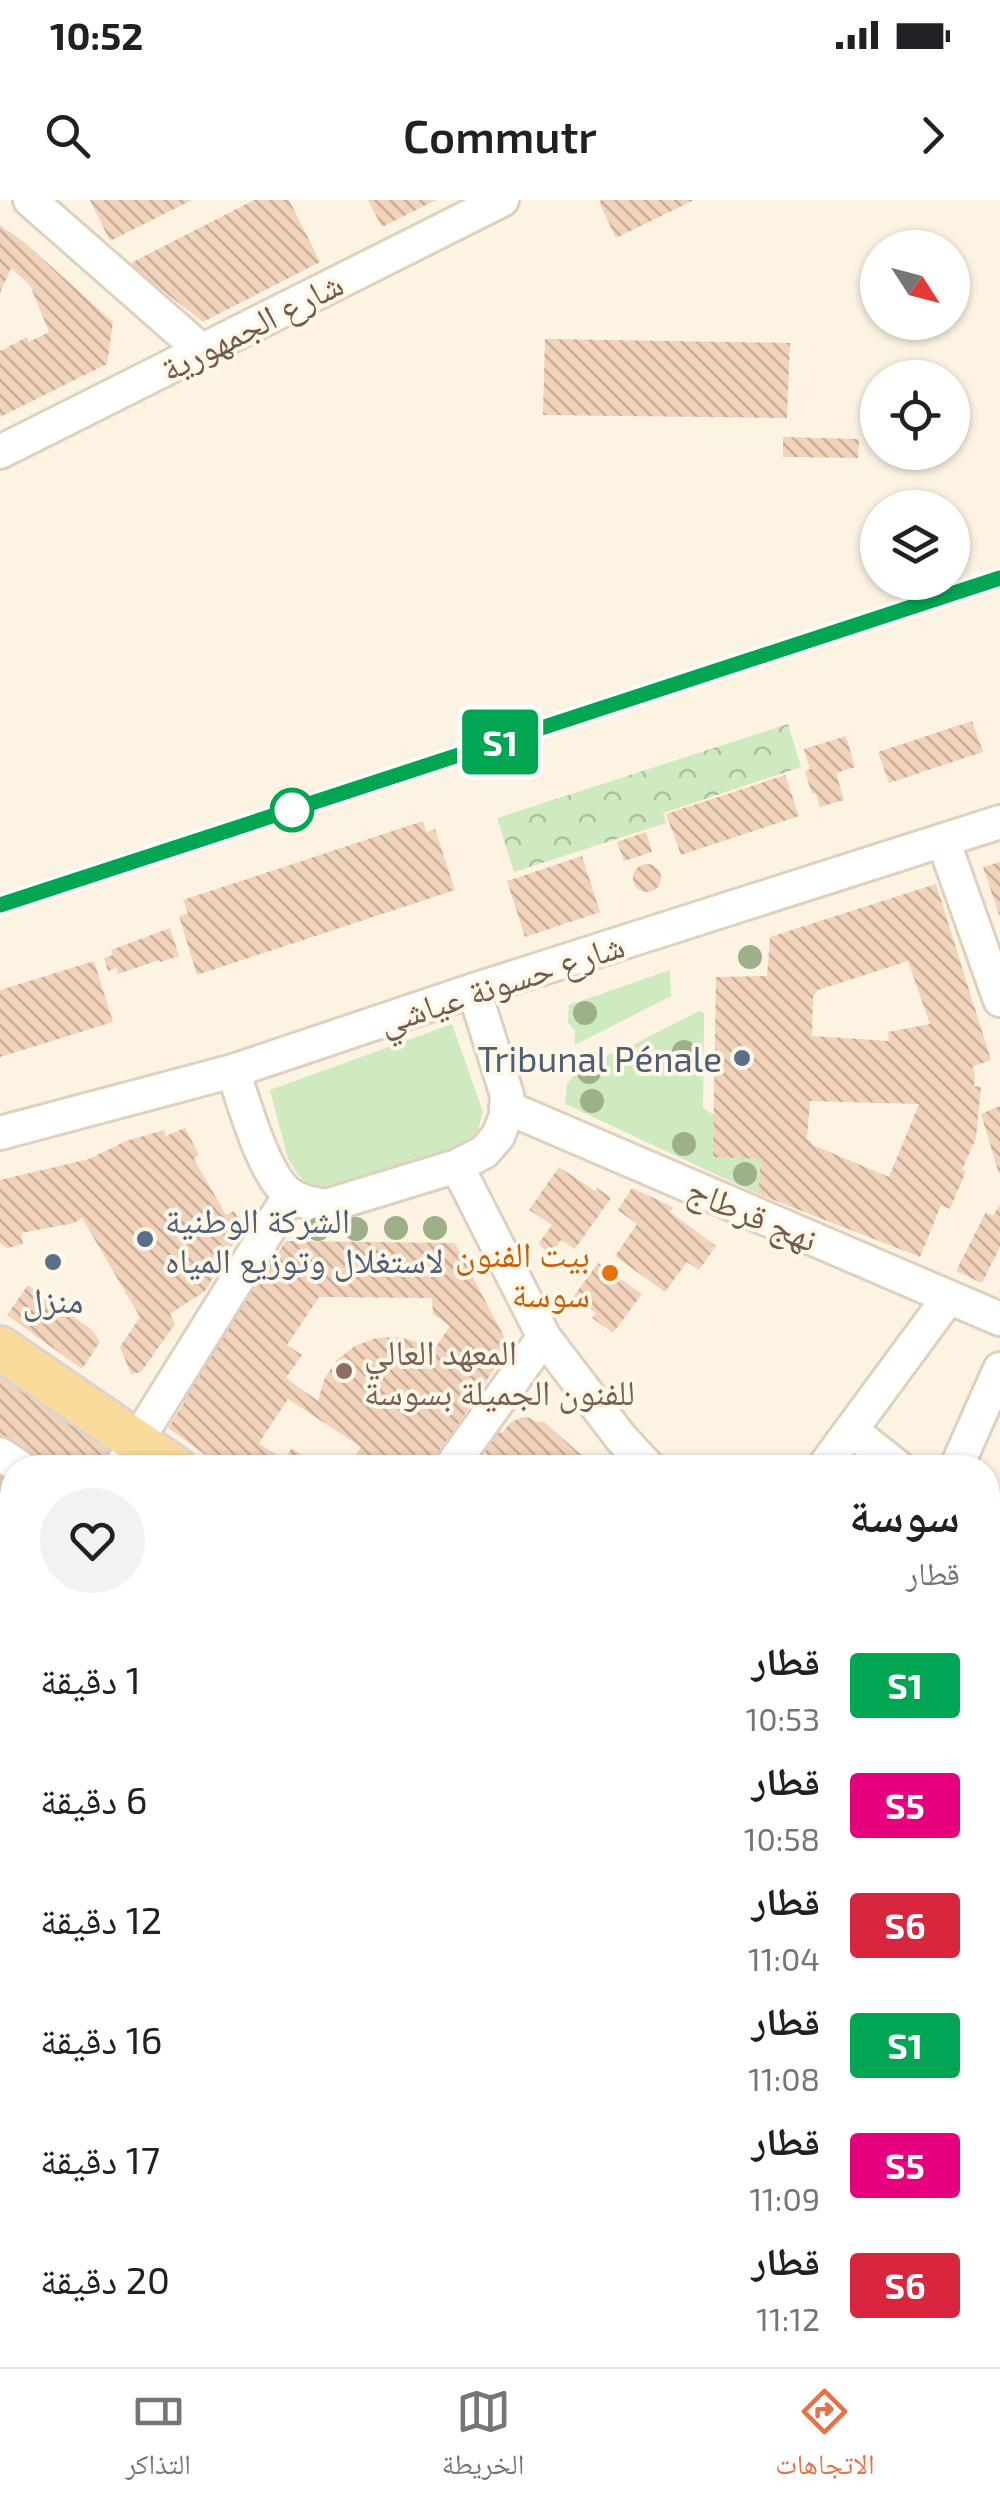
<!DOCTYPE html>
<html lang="ar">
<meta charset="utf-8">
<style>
body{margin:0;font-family:"Exo 2","Noto Naskh Arabic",sans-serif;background:#f2f2f2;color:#202124;direction:rtl;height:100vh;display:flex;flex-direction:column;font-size:38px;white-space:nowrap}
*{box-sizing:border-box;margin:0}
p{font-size:32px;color:#757577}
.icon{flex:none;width:55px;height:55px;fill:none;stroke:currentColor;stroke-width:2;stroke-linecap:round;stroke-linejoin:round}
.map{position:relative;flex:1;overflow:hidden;direction:ltr}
.side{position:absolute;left:0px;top:1255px;width:1000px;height:912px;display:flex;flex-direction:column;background:#fff;border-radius:40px 40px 0 0;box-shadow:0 2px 8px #0004;direction:rtl}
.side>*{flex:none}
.badge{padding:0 20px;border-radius:8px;font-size:35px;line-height:65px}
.needle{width:65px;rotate:126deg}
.controls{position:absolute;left:860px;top:30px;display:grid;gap:20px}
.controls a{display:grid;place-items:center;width:110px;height:110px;border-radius:50%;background:#fff;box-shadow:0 2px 8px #0004;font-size:50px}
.map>.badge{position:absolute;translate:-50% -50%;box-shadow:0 0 0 5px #fff}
.round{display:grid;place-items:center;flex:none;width:105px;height:105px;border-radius:52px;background:#f2f2f2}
.headline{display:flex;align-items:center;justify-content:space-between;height:170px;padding:0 40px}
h1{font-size:48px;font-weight:600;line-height:75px}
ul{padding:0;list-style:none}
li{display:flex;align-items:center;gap:30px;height:120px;padding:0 40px}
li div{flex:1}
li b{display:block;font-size:38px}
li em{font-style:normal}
li .badge{min-width:110px;font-weight:700;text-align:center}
.status{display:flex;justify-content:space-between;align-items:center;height:70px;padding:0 50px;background:#fff;direction:ltr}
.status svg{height:28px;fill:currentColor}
header{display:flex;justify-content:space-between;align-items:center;height:130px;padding:0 40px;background:#fff;font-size:45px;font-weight:600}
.tabs{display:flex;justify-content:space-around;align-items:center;height:140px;border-top:2px solid #e0e0e0;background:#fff;font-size:28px;color:#757577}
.tabs a{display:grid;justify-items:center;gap:5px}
.tabs .on{color:#e57248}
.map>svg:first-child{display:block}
.forest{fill:url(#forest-crowns)}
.green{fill:#cfe9c1}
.building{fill:url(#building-back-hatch);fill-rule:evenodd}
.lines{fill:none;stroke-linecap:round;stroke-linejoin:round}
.minor-casing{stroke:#e0d0be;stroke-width:38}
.major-casing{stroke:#dbd4d0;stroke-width:48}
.minor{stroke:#fff;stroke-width:32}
.major{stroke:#fadb9b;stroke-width:42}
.rail{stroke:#b6a1c5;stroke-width:8;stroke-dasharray:15 10;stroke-linecap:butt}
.tree{fill:#9db089}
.line-casing{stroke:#fff;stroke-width:22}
.line{stroke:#00a651;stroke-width:15}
.stop-dot{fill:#fff;stroke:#00a651;stroke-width:5}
.service-dot{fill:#5c6f8a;stroke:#fff7e8;stroke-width:4}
.food-dot{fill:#e8710a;stroke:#fff7e8;stroke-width:4}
.education-dot{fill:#8d6e63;stroke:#fff7e8;stroke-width:4}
.labels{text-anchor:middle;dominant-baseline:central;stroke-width:8;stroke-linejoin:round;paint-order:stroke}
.street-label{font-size:35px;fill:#735a49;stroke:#fff7e8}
.service-label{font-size:35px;fill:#4e5e75;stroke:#fff7e8;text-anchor:end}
.food-label{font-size:35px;fill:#c56008;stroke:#fff7e8;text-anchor:end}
.education-label{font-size:35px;fill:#785e54;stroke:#fff7e8;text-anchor:start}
</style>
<div class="status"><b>10:52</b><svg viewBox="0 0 49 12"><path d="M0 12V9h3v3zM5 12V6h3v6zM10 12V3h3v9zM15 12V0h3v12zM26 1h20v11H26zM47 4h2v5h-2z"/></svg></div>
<header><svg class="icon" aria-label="forward" viewBox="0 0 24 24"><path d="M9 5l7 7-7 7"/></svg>Commutr<svg class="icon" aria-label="search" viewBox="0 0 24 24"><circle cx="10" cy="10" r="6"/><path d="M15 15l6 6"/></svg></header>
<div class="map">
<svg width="1000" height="2167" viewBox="0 0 1000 2167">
<defs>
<pattern id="forest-crowns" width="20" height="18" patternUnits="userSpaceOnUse" patternTransform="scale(2.5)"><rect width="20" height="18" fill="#cfe9c1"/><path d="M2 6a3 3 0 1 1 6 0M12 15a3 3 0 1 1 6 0" fill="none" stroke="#acc09f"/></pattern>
<pattern id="building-back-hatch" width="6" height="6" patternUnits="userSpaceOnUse" patternTransform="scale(2.5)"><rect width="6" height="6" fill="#f1d2ba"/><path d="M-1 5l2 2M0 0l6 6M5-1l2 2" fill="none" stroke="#c8ad99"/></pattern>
</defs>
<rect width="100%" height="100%" fill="#fcf3e2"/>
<path class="forest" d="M788,524L801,567L663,613L666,623L514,672L497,618Z"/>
<path class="green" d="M670,770L671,796L575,845V830L568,823L569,805Z
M699,811L704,813L703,908L714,915L761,959L758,994L565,904L567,884L574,875L575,866L623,850Z
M452,824L483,912L478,930L469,942L447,955L339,989H319L304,983L288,959L270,890Z
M1000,1546V1940L988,1925V1548Z"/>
<path class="building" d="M90,0H192L110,41Z
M254,0H289L320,62L203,122L129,64Z
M368,0H436L382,27Z
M602,0H694L616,38L599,2Z
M0,25L24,42L113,122L107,164L0,217V151L27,137L29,142L49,132L30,85L11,68L0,93Z
M545,139L790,143L787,218L543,215Z
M783,237L859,239L858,258L783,257Z
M972,521L983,552L889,583L878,552Z
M846,536L855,567L836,573L844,600L820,607L816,593L812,594L805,571L810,569L804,549Z
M785,575L799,616L681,655L666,614Z
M423,621L426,632L435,629L455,690L197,775L179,716L188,714L183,700Z
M646,632L652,652L624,661L617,642Z
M582,656L600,712L525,737L507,681Z
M1000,662V715H999L983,667Z
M633 678a14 14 0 1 1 28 0a14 14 0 1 1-28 0Z
M936,684L991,860L972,867L975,873L974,886L981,887L976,938L962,970L966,971L950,1009L941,1005L920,1057L758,994L761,959L713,957L716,777L767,776L770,737ZM908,761L930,824L888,832L889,841L812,836L813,797L818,790ZM810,901L919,904L889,977L813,945L807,938Z
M170,728L179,756L160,762L159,760L118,774L116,768L108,771L104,758L113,755L111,750Z
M94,761L113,822L0,857V790Z
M1000,906V974H999L981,914Z
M185,928L199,955L194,959L226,1015L234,1011L243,1027L205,1091L170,1114L175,1124L141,1172L131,1174L120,1147L140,1117L82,1018L74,1023L21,1033L23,1044L8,1048L0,1043V980L89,959L126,941L164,930L166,936Z
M559,967L595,991L597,988L611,998L575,1049L561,1040L550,1057L539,1043L552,1025L529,1010Z
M632,988L673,1007L670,1012L716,1046L699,1070L687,1062L665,1092L615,1056L637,1024L618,1010Z
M1000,1004V1047L982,1083L956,1071L986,1012L993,1016Z
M286,1041L455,1043L509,1146L430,1268H347L361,1247L288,1199L259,1243L284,1260L292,1248L320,1268H224L168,1228L185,1201L179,1196L216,1137L220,1139ZM319,1097L432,1098L433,1114L450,1126L434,1150L421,1143L399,1137L376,1138L355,1146L337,1160L330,1170L324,1180L318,1201L286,1178L302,1155L287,1145Z
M598,1063L642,1094L613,1133L592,1118L596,1113L573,1097Z
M28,1085L92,1130L100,1142L82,1169L7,1115Z
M0,1172L112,1248L99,1268H34L0,1246Z
M522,1217L530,1218L536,1222H544L596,1268H482L489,1256L485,1252L496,1233L503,1232L510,1223Z
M0,1270L12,1278V1340L0,1332Z
M0,1370L12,1378V1388L0,1407Z
M5,1457L12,1462V1554L0,1546V1465Z
M12,1682V1791L3,1785L0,1790V1702Z
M12,1887V1944L0,1936V1907Z
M988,1999L1000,2007V2052L988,2044Z
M0,2069L12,2074V2155H31L26,2167H0Z
M988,2077L1000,2085V2159L988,2151Z
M68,2155H94L91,2164Z
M122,2155H190L182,2167H117Z
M325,2155H681L684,2167H344Z"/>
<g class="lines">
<g class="minor-casing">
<path id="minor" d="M30,0L201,150
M0,252L502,0
M943,640L1000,800
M233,871C244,902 263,974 289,994C300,1002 313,1004 326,1006L457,966L484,952L498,936L506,916L507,895L474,790
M506,907L1000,1119
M0,933L233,871L474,790L1000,622
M457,966L544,1137L621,1238L649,1268
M851,1230L899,1268
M0,1254L21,1268
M120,1268L290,995
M450,1268L544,1137
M823,1268L949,1097
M956,1268L1000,1169
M0,1355L12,1362
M0,1449L12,1430
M988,1472L996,1464L1000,1456
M0,1662L12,1642
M0,2008L12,2013
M212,2167L219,2155"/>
</g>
<g class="major-casing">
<path id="major" d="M0,1148L175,1268
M0,1610L12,1617
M988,1969L1000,1978
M885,2155L904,2167"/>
</g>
<use href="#minor" class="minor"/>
<use href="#major" class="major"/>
<path class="rail" d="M0,705L1000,379"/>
</g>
<g class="tree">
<circle cx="750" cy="757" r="12"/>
<circle cx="585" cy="813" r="12"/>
<circle cx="684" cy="852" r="12"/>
<circle cx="589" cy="872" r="12"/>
<circle cx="592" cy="901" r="12"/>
<circle cx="684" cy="944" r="12"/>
<circle cx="745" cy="974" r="12"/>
<circle cx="396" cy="1028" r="12"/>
<circle cx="435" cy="1028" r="12"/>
<circle cx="318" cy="1029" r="12"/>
<circle cx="356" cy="1029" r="12"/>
</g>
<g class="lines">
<g class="line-casing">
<path id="line" d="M0,705L1000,378"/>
</g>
<use href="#line" class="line"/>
</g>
<circle class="stop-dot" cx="292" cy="610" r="20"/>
<g class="service-dot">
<circle cx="742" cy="858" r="10"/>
<circle cx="145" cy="1039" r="10"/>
<circle cx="53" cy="1062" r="10"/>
</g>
<circle class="food-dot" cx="610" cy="1073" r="10"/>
<circle class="education-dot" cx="344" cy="1171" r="10"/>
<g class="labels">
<g class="street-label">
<text transform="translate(251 125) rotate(-27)">شارع الجمهورية</text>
<text transform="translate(501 782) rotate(-18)">شارع حسونة عياشي</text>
<text transform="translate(753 1013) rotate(23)">نهج قرطاج</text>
</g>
<g class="service-label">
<text x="722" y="858">Tribunal Pénale</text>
<text x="165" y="1019" text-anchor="start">الشركة الوطنية<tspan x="165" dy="40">لاستغلال وتوزيع المياه</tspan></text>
<text x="53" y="1099" text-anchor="middle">منزل</text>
</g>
<g class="food-label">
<text x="590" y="1053">بيت الفنون<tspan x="590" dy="40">سوسة</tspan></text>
</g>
<g class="education-label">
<text x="364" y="1151">المعهد العالي<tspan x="364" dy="40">للفنون الجميلة بسوسة</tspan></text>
</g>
</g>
</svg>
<div class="controls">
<a><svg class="needle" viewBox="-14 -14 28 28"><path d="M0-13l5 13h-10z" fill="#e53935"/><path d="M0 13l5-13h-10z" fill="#757577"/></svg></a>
<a><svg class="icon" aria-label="locate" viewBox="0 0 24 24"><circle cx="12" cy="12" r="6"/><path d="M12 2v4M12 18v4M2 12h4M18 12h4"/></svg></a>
<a><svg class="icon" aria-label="layers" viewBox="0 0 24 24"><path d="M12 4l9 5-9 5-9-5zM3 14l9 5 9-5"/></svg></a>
</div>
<b class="badge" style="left:500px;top:542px;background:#00a651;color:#fff">S1</b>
<section class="side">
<div class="headline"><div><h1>سوسة</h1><p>قطار</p></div><a class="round"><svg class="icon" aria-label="heart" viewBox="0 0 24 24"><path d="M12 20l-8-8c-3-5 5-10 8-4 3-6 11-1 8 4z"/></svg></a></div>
<ul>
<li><span class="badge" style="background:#00a651;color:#fff">S1</span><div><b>قطار</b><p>10:53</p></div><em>1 دقيقة</em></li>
<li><span class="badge" style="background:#e6007e;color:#fff">S5</span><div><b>قطار</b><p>10:58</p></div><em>6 دقيقة</em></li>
<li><span class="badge" style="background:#d7263d;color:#fff">S6</span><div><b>قطار</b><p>11:04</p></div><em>12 دقيقة</em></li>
<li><span class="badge" style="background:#00a651;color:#fff">S1</span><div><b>قطار</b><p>11:08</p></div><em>16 دقيقة</em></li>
<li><span class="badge" style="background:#e6007e;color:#fff">S5</span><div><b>قطار</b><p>11:09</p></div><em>17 دقيقة</em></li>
<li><span class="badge" style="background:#d7263d;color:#fff">S6</span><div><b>قطار</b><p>11:12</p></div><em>20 دقيقة</em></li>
</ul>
</section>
</div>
<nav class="tabs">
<a class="on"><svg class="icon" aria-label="directions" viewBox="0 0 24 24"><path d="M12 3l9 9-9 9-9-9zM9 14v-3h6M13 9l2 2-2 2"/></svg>الاتجاهات</a>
<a><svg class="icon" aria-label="map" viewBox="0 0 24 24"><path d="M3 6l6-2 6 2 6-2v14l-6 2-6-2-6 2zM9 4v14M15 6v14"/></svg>الخريطة</a>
<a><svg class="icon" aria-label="tickets" viewBox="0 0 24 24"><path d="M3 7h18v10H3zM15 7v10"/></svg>التذاكر</a>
</nav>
